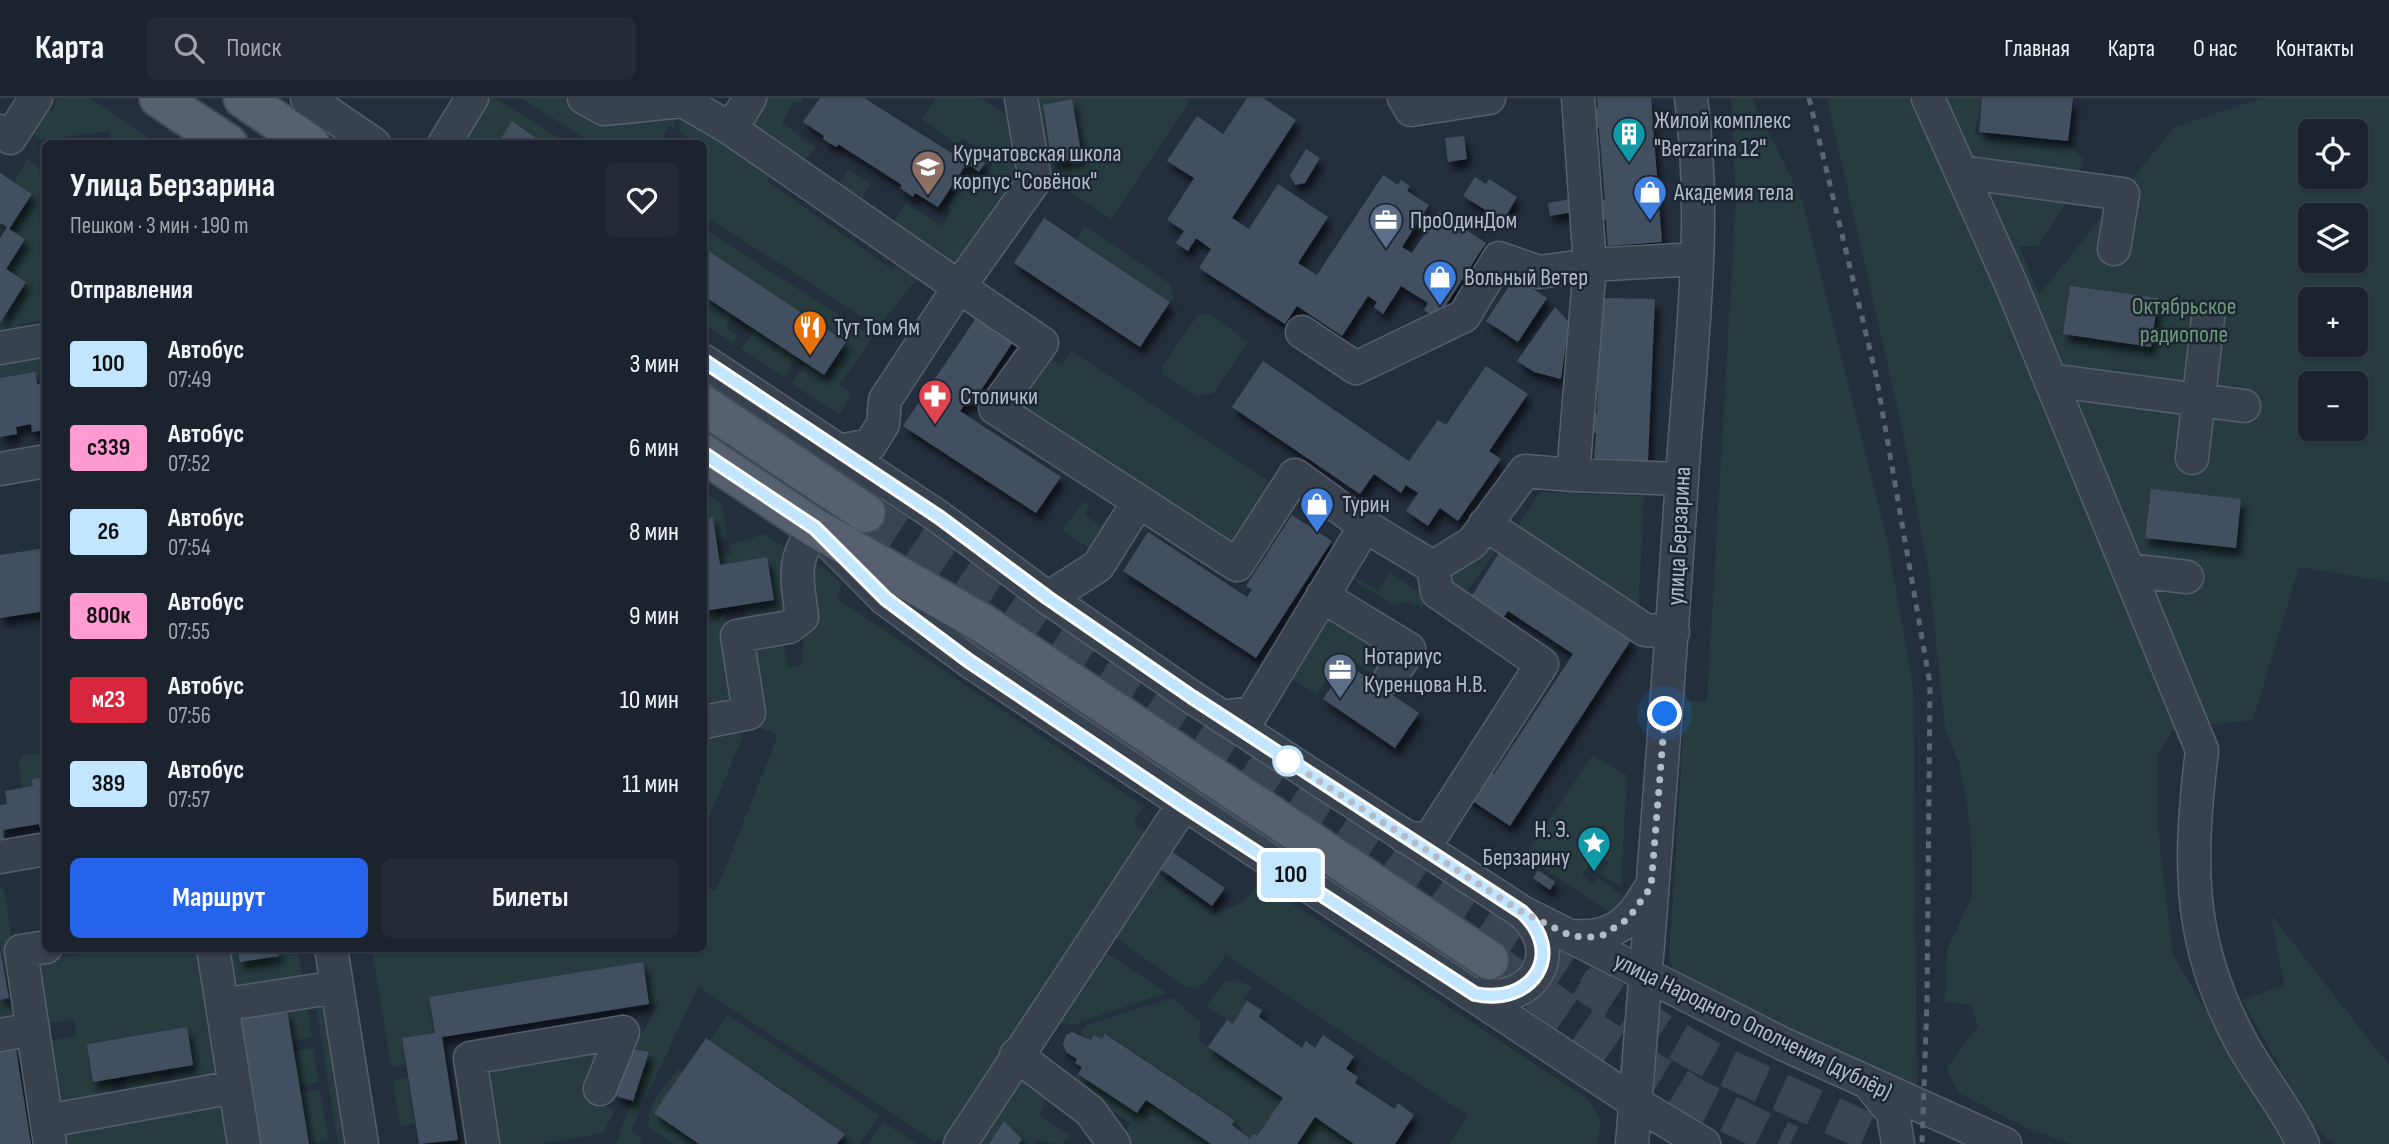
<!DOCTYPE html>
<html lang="ru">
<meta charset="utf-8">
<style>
body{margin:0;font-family:"Sofia Sans Condensed",sans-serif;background:#242b36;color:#f1f3f6;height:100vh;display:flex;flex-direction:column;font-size:26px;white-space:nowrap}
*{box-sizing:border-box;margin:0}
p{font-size:23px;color:#a0a4aa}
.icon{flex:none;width:38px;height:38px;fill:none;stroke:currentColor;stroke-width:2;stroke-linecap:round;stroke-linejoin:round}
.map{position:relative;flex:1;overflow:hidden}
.sheet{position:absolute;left:42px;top:42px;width:665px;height:812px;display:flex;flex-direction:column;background:#1b232e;border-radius:10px;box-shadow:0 2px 5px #0004,0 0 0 2px #39404a}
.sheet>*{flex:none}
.badge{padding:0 14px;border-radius:5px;font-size:24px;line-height:46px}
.fabs{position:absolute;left:2298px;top:21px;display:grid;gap:14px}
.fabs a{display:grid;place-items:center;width:70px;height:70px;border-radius:10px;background:#1b232e;box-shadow:0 2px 5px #0004,0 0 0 2px #39404a;font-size:35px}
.you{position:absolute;width:35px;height:35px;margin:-18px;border:5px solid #fff;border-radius:50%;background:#1a73e8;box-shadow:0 0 0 10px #1a73e833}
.map>.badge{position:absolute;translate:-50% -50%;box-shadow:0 0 0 4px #fff}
h2{padding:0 28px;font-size:26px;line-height:63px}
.round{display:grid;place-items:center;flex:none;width:74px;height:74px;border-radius:10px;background:#242b36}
.summary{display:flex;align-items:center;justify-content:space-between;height:119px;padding:0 28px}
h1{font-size:33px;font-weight:700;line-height:52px}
.action{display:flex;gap:14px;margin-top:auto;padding:14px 28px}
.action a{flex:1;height:80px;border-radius:10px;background:#2563eb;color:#fff;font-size:28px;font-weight:700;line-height:80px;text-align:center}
.action a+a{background:#242b36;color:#f1f3f6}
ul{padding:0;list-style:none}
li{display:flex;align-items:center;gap:21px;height:84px;padding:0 28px}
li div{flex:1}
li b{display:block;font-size:26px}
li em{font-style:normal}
li .badge{min-width:77px;font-weight:700;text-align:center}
header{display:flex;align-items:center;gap:42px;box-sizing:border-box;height:98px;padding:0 35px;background:#1b232e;border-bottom:2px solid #39404a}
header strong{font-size:33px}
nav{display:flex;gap:38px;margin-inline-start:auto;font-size:24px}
.search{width:490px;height:63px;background:#242b36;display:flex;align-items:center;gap:18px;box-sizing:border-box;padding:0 24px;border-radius:10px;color:#a0a4aa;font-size:26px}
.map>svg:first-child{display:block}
.green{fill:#263c3f;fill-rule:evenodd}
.building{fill:#434f60;filter:url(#shadow)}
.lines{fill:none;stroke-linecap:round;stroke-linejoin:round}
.major-tunnel{stroke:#3a4453;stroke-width:38;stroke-dasharray:38 19;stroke-linecap:butt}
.minor-casing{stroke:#565f6c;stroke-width:35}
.major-casing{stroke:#414a57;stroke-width:42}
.minor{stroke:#38414e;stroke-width:32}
.major{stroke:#56606e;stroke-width:38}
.rail{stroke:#5a6575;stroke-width:5;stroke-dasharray:7 7;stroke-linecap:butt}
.line-casing{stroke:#fff;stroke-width:16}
.line{stroke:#c2e6ff;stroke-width:10}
.walk{stroke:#b4bcc9;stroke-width:7;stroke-dasharray:0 12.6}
.stop-dot{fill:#fff;stroke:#c2e6ff;stroke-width:3.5}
.labels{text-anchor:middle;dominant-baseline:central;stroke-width:5;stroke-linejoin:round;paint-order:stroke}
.poi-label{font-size:24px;fill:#b4bcc9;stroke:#1d2633;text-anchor:start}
.park-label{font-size:24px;fill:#6c9a77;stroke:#1d2633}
.street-label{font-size:24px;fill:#b4bcc9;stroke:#1d2633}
</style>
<header>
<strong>Карта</strong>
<div class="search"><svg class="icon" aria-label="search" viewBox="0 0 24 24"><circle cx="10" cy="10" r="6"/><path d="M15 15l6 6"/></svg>Поиск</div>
<nav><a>Главная</a><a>Карта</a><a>О нас</a><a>Контакты</a></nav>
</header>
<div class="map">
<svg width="2389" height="1046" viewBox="0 0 2389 1046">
<defs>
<filter id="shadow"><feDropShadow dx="4.5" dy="8" stdDeviation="3.5" flood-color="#0009"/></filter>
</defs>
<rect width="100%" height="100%" fill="#242f3e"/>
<path class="green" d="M58,0H90L157,45H110L109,33L42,42L25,31L40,8L51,14Z
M487,0H495L567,45H545L512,23L497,45L458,46Z
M521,0H564L597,20L673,13L675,32L669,28L659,45H592Z
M762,0H804L800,6L794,3L782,25L815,49L802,67L755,36L749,21Z
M936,0H980L1020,26L1025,70L958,172L891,127L906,105L941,128L952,113L947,109L966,80L980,87L995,61L962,40L958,47L922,21Z
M1037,0H1187L1188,6L1111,121L1049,80Z
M1731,0H1752L1802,102L1888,446L1913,589L1917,996L1676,876L1669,861L1685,603L1707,604L1736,102Z
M1827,0H1983L1974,36L2067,45L2083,61L2076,89L2038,149L2019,148L2039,197L2173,30L2263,0H2389V484L2299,469L2253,622L2214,626L2180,622L2158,656V733L2173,856L2252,993L2289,1046H2072L2028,1031L1959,995L1946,971L1978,928L1971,907L1945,904L1947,851L1972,799V753L1967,705L1960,667L1945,631L1929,475L1901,325ZM2310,33H2356V79H2310ZM2310,117H2356V163H2310ZM2310,201H2356V247H2310ZM2310,285H2356V331H2310Z
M679,12L771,72L767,83L893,172L900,163L920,177L878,229L704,117V46L696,45L680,35Z
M27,61L39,69L45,89V222L19,226L21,240L0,243V225L26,184L6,171L25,141L9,131L32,96L14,84Z
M848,72L871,86L860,104L837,90Z
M1085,128L1170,186L1174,199L1170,204L1077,141Z
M704,131L873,239L839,287L851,296L839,317L792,286L805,265L824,277L846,244L704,150Z
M706,199L733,217L726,229L738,238L734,245L704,226Z
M1198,217H1211L1248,244L1213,295L1197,298L1164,278L1162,269Z
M755,232L796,259L784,279L741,251Z
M1071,253L1276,388L1236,448L1012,306L1044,257L1062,267Z
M45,256V285L0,280V263Z
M1540,394L1644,398L1638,519L1512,437Z
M704,395L722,406L727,441L716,443L713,419L704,420Z
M1083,405H1089L1085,417L1101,428L1107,419L1111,422L1098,456L1062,432Z
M764,436L794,455L786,516L740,528L738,519L746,518L744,507L774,502L767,459L720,467L718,458L731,456L730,447Z
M1484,446L1496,453L1460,503L1446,494L1451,470Z
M812,462L841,484L838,501L1144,708L1134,724L1146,734L954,1036L936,1044L698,889L631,1032L643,1043L640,1046H616L649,955L634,951L659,905L649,906L643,865L429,899L435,935L402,940L406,967L391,969L372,851L704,850V789L716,793L778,637L748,625L704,732V629L761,618L747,553L778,543L784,550L788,570L801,567Z
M1389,475L1428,499L1422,510L1408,503L1393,506L1356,484L1354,478L1378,493Z
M1323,505L1395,557L1379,580L1344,558L1316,596L1280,572Z
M718,511L719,518L726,517L740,599L711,604L709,594H704V513Z
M45,655V679L32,681L33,688L22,690L18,665L24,657Z
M1592,658L1627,677L1621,789L1601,776L1609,764L1597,756L1582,777L1593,786L1598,780L1623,798L1610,815L1525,758Z
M1149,769L1214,816L1244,804L1259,784L1588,1001L1600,1021L1598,1046H1450L1468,1017L1226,857L1205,885L1196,891L1184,888L1109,835Z
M0,791H4L21,905V914L13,921L0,923V902L9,900L0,843Z
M2271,817L2389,967V1046H2334L2311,1026L2242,902L2284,887Z
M106,851H205L227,976L174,994L171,971L193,967L187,929L88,945L110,981L113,1005L61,1011L50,943L76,938L74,922L44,925L38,864Z
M224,851H237L240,864L279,858L278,851H298L303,885L232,898Z
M1103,855L1112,858L1166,895L1075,926H1064L1052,918Z
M1235,881L1252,889L1243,901L1247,903L1233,926L1206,908L1225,884Z
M1172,900L1201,924L1198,942L1283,1000L1257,1038L1250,1041L1232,1027L1234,1022L1106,936L1102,941L1094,937L1091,942L1080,935L1087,927Z
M315,901L327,907L349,1046H338Z
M307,908L312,939L292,943L287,912Z
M728,917L879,1017L859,1046H837L844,1035L710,943Z
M617,940L591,999L614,1013L603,1035L538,1046H491L485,962Z
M313,950L318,984L299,987L294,954Z
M678,971L683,974L655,1015L697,1046H674L649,1029C644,1009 667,987 678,971Z
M159,973L163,996L128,1002L124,979Z
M1078,976L1137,1015L1146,1002L1211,1046H1134L1123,1039L1130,1025L1071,985Z
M1027,977L1048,999L1039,1018L1071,1037L1062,1046C1052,1046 1045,1042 1037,1042L1034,1046H967L1006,986Z
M408,980L415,1025L400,1028L393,982Z
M320,991L328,1042L309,1045L301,995Z
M224,1005L238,1046H61L63,1034Z
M1315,1019L1354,1046H1297Z
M883,1024L917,1046H869Z"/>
<path class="building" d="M820,0H864L961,61L967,52L985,65L979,74L967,65L938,109L915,95L913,99L906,94L900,90L902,87L838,46L837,49L829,45L823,41L824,38L803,24Z
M1247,0H1263L1296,22L1232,120L1249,131L1278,86L1328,119L1298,165L1317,177L1383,77L1398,87L1401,82L1410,88L1407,93L1429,107L1402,149L1412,155L1439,114L1486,145L1437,221L1424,212L1428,205L1401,188L1383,216L1374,209L1377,204L1368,198L1342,238L1297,208L1285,226L1199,170L1211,151L1196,140L1188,153L1176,145L1184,133L1167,122L1194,80L1167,63L1197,18L1223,36Z
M1597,0H1651L1662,144L1608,148L1606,122H1602L1600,102H1605L1599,30H1594L1592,11L1598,10Z
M1982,0H2073L2068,43L1979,34Z
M1072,1L1082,60L1052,65L1043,7Z
M512,23L545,46H497Z
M1464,38L1467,61L1448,64L1445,40Z
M1306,51L1320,60L1305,85L1295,87L1290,77Z
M0,75L32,96L9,131L25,141L6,171L26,184L0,225V140L7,129L0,125Z
M1475,79L1486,86L1489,81L1517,99L1503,123L1463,98Z
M1571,101L1573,114L1550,118L1548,105Z
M1044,120L1170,204L1140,249L1014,165Z
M704,150L846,244L824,277L704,198Z
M1515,179L1547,200L1518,244L1486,223Z
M2070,188L2158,200L2151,249L2063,236Z
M1601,200L1655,201L1648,363L1594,362L1596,335H1590L1591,315H1597Z
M1555,209L1569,224L1561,281L1534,274L1517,263Z
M980,214L1017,238L971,307L966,304L960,313L1061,379L1036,415L903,328Z
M1263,263L1409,363L1438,322L1446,327L1486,268L1528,296L1489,353L1501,361L1458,423L1440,410L1428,428L1406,413L1418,395L1406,387L1401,395L1374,376L1360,396L1232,309Z
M35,274L37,286L46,285V332L32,334L31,326L16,329L17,336L0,339V280Z
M2151,391L2241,401L2236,450L2145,440Z
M1292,417L1332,443L1256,560L1123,473L1148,434L1247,499L1252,492L1246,488Z
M713,419L720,467L767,459L774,502L704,513V420Z
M46,450V513L0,520V457Z
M1499,455L1631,542L1510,728L1465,698L1484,669L1494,676L1573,556L1508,513L1503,520L1471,499Z
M1347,566L1419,615L1395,650L1323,601Z
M46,679V734L41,735L39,726L3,732L4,741H0V707L7,706L5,693L33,688L31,681Z
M1171,753L1225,790L1212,808L1159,770Z
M1538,772L1555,784L1550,792L1533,780Z
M237,850H278L279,858L240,864Z
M0,852L9,900L0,902Z
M643,864L649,906L442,939L458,1042L419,1046L402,940L435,935L429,899Z
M1588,871L1613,888L1604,900L1580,883Z
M1247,903L1262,912L1259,919L1302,950L1306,943L1315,950L1323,937L1354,958L1346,971L1358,979L1355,985L1395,1011L1398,1005L1414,1017L1395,1046H1354L1315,1019L1297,1046H1211L1146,1002L1137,1015L1078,976L1082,969L1075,965L1077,961L1066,954L1063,946L1066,937L1072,934L1091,942L1094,937L1102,941L1105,936L1234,1022L1232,1027L1250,1041L1253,1036L1257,1038L1283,1000L1208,949L1227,922L1233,926Z
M287,912L309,1046H261L240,920Z
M187,929L193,967L93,984L87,946Z
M706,940L845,1036L837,1046H699L654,1015Z
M634,951L649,954L633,1003L615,998Z
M16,952L31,1046H0V954Z
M1004,1023L1022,1041L1019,1046H989Z"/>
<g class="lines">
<path class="major-tunnel" d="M866,415L1666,937L1716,965L1895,1046
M1489,862L1648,971L1698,1001L1790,1046"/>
<g class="minor-casing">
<path id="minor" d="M307,0L374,46
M584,0L604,11L683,3L731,31L959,189L885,302L883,326L870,347L840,353
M1021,0L1035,82L959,189L1042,245L995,310L1237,467L1295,377L1365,428L1252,615L1222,619
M1404,0L1411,12L1489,0
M1928,0L2011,186L2202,652C2189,762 2186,841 2240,942C2259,978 2286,1009 2303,1046
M731,31L750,0
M0,33L10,40L36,0
M444,46L472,0
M1961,74L2123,96L2114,151
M1302,234L1356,270L1464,218L1499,160L1539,174L1590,167L1578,0
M0,250L46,242
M704,263L939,419L1048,500L1192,599L1522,814L1783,946L2005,1046
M2050,282L2244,308
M2192,360L2208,220
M0,371L46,363
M1682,381L1573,377L1590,167L1697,161
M1485,426L1645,532L1673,534
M1365,428L1433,469L1472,445L1525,373L1573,377
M2128,472L2187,479
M1322,498L1409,551L1391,579
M1048,500L1098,468L1139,403
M704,624L749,615L737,538L789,529L802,519C797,480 791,463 815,430L885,501L969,563L1636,1005L1704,1046
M1405,739L1429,742L1542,566L1437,494L1433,469
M0,759L46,751
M1571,838C1614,841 1630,825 1651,789
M46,849L21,853L50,1046
M213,850L244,1046
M331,850L362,1046
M1475,896C1532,909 1567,855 1522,814
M222,907L337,889
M0,937L33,931
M1016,957L1090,1013L1114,1046
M1870,987L1893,1015L1898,1046
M600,991L623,934
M47,1023L235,989
M483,1046L470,960L623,934
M960,1046L1183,707
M1632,1046C1650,824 1668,602 1682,381C1690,255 1708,126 1691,0"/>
</g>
<g class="major-casing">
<path id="major" d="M159,0L228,46
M243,0L310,46
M704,307L866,415
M704,356L815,430L982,525L1489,862"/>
</g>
<use href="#minor" class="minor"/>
<use href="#major" class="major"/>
<path class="rail" d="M1809,0L1876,277L1930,586L1927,904L1922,1046"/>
</g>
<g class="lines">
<g class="line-casing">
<path id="line" d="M704,263L939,419L1048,500L1192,599L1522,814C1567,856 1532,908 1475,896L1183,707L969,563L886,501L815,430L704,356"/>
</g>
<use href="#line" class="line"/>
<path class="walk" d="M1288,663L1522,814L1571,838L1590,839L1603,837L1628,821L1651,789L1665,616"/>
</g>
<defs>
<g id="building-pin" transform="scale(1.75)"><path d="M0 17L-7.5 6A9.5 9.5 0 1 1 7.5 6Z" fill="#0f9aa8" stroke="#1d2633"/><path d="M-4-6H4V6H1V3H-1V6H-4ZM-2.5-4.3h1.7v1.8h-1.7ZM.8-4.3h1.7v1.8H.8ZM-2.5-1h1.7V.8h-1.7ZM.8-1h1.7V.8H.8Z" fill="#fff"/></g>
<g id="school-pin" transform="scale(1.75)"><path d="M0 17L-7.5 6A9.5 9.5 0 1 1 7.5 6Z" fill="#8d6e63" stroke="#1d2633"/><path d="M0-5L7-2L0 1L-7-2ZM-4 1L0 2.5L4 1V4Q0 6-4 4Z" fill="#fff"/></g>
<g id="shop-pin" transform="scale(1.75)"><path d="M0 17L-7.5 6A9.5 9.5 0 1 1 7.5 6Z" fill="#3f7fe0" stroke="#1d2633"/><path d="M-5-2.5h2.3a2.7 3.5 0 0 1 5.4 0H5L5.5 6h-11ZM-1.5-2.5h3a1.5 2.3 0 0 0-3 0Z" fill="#fff"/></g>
<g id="office-pin" transform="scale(1.75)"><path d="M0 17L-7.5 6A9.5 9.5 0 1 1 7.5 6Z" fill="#5c6f8a" stroke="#1d2633"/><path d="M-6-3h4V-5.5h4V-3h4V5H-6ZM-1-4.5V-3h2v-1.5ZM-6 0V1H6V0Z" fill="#fff"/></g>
<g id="restaurant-pin" transform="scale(1.75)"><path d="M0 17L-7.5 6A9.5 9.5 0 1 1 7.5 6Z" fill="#e8710a" stroke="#1d2633"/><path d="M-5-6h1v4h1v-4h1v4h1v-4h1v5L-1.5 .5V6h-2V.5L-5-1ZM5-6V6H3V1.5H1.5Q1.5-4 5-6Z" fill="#fff"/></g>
<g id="pharmacy-pin" transform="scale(1.75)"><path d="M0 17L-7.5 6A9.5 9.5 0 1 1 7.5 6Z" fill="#e0444e" stroke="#1d2633"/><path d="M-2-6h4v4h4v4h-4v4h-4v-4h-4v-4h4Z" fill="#fff"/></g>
<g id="sight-pin" transform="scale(1.75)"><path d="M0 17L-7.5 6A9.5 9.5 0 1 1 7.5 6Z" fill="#0f9aa8" stroke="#1d2633"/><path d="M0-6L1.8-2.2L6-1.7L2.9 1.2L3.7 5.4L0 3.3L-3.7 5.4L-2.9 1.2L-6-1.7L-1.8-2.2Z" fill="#fff"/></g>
</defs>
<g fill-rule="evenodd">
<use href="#building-pin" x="1629" y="36"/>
<use href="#school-pin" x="928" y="69"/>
<use href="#shop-pin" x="1650" y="94"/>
<use href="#office-pin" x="1386" y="122"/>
<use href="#shop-pin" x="1440" y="179"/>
<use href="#restaurant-pin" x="810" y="229"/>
<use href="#pharmacy-pin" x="935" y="298"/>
<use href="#shop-pin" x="1317" y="406"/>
<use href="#office-pin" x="1340" y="572"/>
<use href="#sight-pin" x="1594" y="745"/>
</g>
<circle class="stop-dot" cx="1288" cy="663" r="14"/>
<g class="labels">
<g class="poi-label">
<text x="1654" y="22">Жилой комплекс<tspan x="1654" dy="28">"Berzarina 12"</tspan></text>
<text x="953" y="55">Курчатовская школа<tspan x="953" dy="28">корпус "Совёнок"</tspan></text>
<text x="1674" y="94">Академия тела</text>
<text x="1410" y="122">ПроОдинДом</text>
<text x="1464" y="179">Вольный Ветер</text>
<text x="834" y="229">Тут Том Ям</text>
<text x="960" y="298">Столички</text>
<text x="1342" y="406">Турин</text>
<text x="1364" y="558">Нотариус<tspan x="1364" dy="28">Куренцова Н.В.</tspan></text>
<text x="1570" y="731" text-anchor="end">Н. Э.<tspan x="1570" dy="28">Берзарину</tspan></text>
</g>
<g class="park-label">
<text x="2184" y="208">Октябрьское<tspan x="2184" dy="28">радиополе</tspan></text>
</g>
<g class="street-label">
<text transform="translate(1679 438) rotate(-87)">улица Берзарина</text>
<text transform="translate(1753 928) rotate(26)">улица Народного Ополчения (дублёр)</text>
</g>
</g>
</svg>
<div class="fabs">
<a><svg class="icon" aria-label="locate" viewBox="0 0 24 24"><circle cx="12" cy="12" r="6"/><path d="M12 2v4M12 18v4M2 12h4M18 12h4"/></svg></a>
<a><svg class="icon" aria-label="layers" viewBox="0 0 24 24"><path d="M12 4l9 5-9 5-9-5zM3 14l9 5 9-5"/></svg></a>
<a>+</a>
<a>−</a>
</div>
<div class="you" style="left:1665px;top:616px"></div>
<b class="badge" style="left:1291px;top:777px;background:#c2e6ff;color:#111">100</b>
<section class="sheet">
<div class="summary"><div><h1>Улица Берзарина</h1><p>Пешком · 3 мин · 190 m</p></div><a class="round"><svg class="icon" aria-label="heart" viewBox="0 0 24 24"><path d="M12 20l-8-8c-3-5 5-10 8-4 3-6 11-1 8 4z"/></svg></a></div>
<h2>Отправления</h2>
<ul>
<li><span class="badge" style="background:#c2e6ff;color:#111">100</span><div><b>Автобус</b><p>07:49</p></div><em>3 мин</em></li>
<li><span class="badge" style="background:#ff9ad2;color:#111">с339</span><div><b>Автобус</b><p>07:52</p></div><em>6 мин</em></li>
<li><span class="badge" style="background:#c2e6ff;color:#111">26</span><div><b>Автобус</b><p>07:54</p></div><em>8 мин</em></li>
<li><span class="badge" style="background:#ff9ad2;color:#111">800к</span><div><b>Автобус</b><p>07:55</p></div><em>9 мин</em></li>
<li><span class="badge" style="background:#d7263d;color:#fff">м23</span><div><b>Автобус</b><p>07:56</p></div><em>10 мин</em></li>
<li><span class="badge" style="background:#c2e6ff;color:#111">389</span><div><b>Автобус</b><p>07:57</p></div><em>11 мин</em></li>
</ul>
<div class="action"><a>Маршрут</a><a>Билеты</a></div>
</section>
</div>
